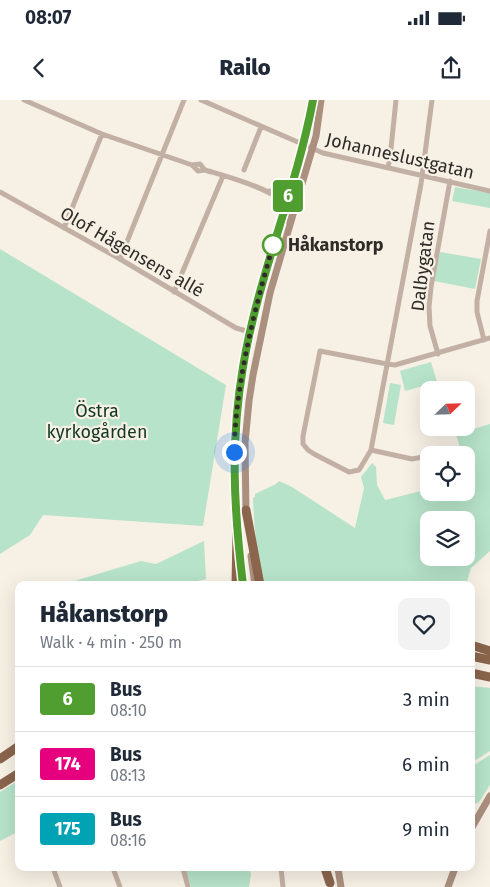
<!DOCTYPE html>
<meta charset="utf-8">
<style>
body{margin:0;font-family:"Fira Sans",sans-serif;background:#f2f2f3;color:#1f2937;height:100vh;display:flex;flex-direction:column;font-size:19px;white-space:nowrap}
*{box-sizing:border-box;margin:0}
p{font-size:16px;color:#747a83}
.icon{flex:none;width:28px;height:28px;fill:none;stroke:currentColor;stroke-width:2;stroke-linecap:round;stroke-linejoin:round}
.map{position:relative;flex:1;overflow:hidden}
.panel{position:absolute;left:15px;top:481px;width:460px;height:290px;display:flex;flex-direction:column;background:#fff;border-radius:10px;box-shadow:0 5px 20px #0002}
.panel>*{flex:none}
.badge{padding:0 10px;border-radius:4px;font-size:18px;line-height:32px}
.needle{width:32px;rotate:67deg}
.fabs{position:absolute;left:420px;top:281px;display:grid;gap:10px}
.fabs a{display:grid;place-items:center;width:55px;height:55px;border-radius:10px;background:#fff;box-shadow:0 5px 20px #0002;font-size:25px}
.you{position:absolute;width:25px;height:25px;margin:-12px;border:4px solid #fff;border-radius:50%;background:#1a73e8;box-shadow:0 0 0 8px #1a73e833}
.map>.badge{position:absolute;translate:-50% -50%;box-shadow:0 0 0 2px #fff}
.round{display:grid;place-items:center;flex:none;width:52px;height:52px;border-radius:10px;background:#f2f2f3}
.overview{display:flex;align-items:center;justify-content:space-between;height:85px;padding:0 25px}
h1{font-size:24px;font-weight:800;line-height:38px}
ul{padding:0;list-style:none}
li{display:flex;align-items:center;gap:15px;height:65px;padding:0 25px;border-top:1px solid #e0e1e3}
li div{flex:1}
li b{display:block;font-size:19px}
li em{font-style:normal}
li .badge{min-width:55px;font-weight:700;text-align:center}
.status{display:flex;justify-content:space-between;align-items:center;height:35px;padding:0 25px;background:#fff;direction:ltr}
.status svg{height:14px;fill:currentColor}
header{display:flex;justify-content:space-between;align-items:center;height:65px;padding:0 25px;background:#fff;font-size:22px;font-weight:800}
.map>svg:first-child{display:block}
.green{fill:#b6e3c9;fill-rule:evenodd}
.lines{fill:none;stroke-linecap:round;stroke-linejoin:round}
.street{stroke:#c3b0a4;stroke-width:5}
.secondary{stroke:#ac907f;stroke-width:7}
.highway{stroke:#8b654c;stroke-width:9}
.line-casing{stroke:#fff;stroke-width:11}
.line{stroke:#509e2f;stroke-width:8}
.walk{stroke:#2f2c28;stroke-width:5;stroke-dasharray:0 9}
.stop-dot{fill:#fff;stroke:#509e2f;stroke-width:2.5}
.labels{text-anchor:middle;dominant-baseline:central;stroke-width:4.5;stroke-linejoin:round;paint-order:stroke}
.street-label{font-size:18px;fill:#2f2c28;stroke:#f7f0e5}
.stop-label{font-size:18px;font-weight:bold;fill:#2f2c28;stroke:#f7f0e5;text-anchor:start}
.park-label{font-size:18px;fill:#123926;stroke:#f7f0e5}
</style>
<div class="status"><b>08:07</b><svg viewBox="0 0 49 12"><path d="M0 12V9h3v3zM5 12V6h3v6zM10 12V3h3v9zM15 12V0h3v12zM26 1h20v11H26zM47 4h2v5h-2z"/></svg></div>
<header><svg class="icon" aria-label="back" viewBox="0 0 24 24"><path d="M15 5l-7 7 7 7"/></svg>Railo<svg class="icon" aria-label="share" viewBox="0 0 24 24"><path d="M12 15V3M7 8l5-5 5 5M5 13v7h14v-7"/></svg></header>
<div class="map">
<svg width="490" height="787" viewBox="0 0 490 787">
<rect width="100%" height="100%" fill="#f7f0e5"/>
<path class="green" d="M455,87L490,93V108L452,101Z
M0,149L226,285L203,426L43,415L30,435L0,454Z
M440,152L481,159L475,189L434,181Z
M431,262L437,282L405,291L400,271Z
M390,283L401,285L394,325L383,323Z
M490,324V451L471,468L466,485H264C257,456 254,428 253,398L255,397V394L276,384L279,381L292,387L355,428L364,388L361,377L372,363L376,367L377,385L385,400L429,389V392H466V379L468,378L466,371V355H462L456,334ZM429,420H466V458H429Z
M204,441L206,479L181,485H61L141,461L156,464Z
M471,586L490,588V651L471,663Z
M490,655V685L479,702L475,704L471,702V667Z
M19,680V731L0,741V692Z
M185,768H249L251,774L249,787H191Z"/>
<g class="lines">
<path class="street" d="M24,0L102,34L192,65L198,71L205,70
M201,0L323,53L490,91
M432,0L421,84L371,350L359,370L349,372L314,354L308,350L303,344V336L320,251L387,264L395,265L490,238
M192,65L200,64L205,70C221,75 280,90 284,106
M388,67L390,58L396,0
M244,70L261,27
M269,91L289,94
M0,92L120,159L236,228L250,232
M64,128L102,34
M120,159L184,0
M174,192L223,76
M484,240L477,212V201L490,131
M438,254L430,226L429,207L431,187L450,81
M371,350L412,359L429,356
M431,355L460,349
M53,768L60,787
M113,768L120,787
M183,768L188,787
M281,768L283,787"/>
<path class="secondary" d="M287,120L292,100L289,95
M246,413L245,343L249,301L253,275L270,193L316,36L321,0
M238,437C227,342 243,248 269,157C285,104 302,54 313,0
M240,455L243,485
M251,456L255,485
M471,729L490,696
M338,768L341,787
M448,787L455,768"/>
<path class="highway" d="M246,410L260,485
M236,485L237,433
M471,545L490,551
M471,556L490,560
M471,573L490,577
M0,659L19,646
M0,685L19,673
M325,768L330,783"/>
</g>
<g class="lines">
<g class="line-casing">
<path id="line" d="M243,485C234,409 230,343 243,267C258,176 296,91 313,0"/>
</g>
<use href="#line" class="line"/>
<path class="walk" d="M234,352C236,281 254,212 273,145"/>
</g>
<circle class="stop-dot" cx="273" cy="145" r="10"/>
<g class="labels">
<g class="street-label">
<text transform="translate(400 56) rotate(13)">Johanneslustgatan</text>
<text transform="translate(132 152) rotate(30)">Olof Hågensens allé</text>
<text transform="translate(423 166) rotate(-83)">Dalbygatan</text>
</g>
<g class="stop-label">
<text x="288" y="145">Håkanstorp</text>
</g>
<g class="park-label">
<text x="97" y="311">Östra<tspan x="97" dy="21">kyrkogården</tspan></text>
</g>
</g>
</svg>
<div class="fabs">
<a><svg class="needle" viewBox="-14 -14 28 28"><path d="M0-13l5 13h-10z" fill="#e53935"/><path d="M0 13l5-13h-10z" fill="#747a83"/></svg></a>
<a><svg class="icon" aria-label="locate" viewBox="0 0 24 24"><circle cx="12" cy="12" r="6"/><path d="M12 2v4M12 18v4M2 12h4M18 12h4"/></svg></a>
<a><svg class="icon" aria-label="layers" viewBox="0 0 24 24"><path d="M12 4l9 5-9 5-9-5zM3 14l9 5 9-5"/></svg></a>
</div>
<div class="you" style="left:234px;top:352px"></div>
<b class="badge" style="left:288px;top:96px;background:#509e2f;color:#fff">6</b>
<section class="panel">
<div class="overview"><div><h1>Håkanstorp</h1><p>Walk · 4 min · 250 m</p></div><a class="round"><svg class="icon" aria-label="heart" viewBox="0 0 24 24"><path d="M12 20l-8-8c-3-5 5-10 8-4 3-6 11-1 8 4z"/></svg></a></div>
<ul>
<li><span class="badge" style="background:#509e2f;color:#fff">6</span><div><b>Bus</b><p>08:10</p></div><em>3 min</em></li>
<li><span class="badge" style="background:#e6007e;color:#fff">174</span><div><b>Bus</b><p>08:13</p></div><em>6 min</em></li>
<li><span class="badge" style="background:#00a3b4;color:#fff">175</span><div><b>Bus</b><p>08:16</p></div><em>9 min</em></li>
</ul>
</section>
</div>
